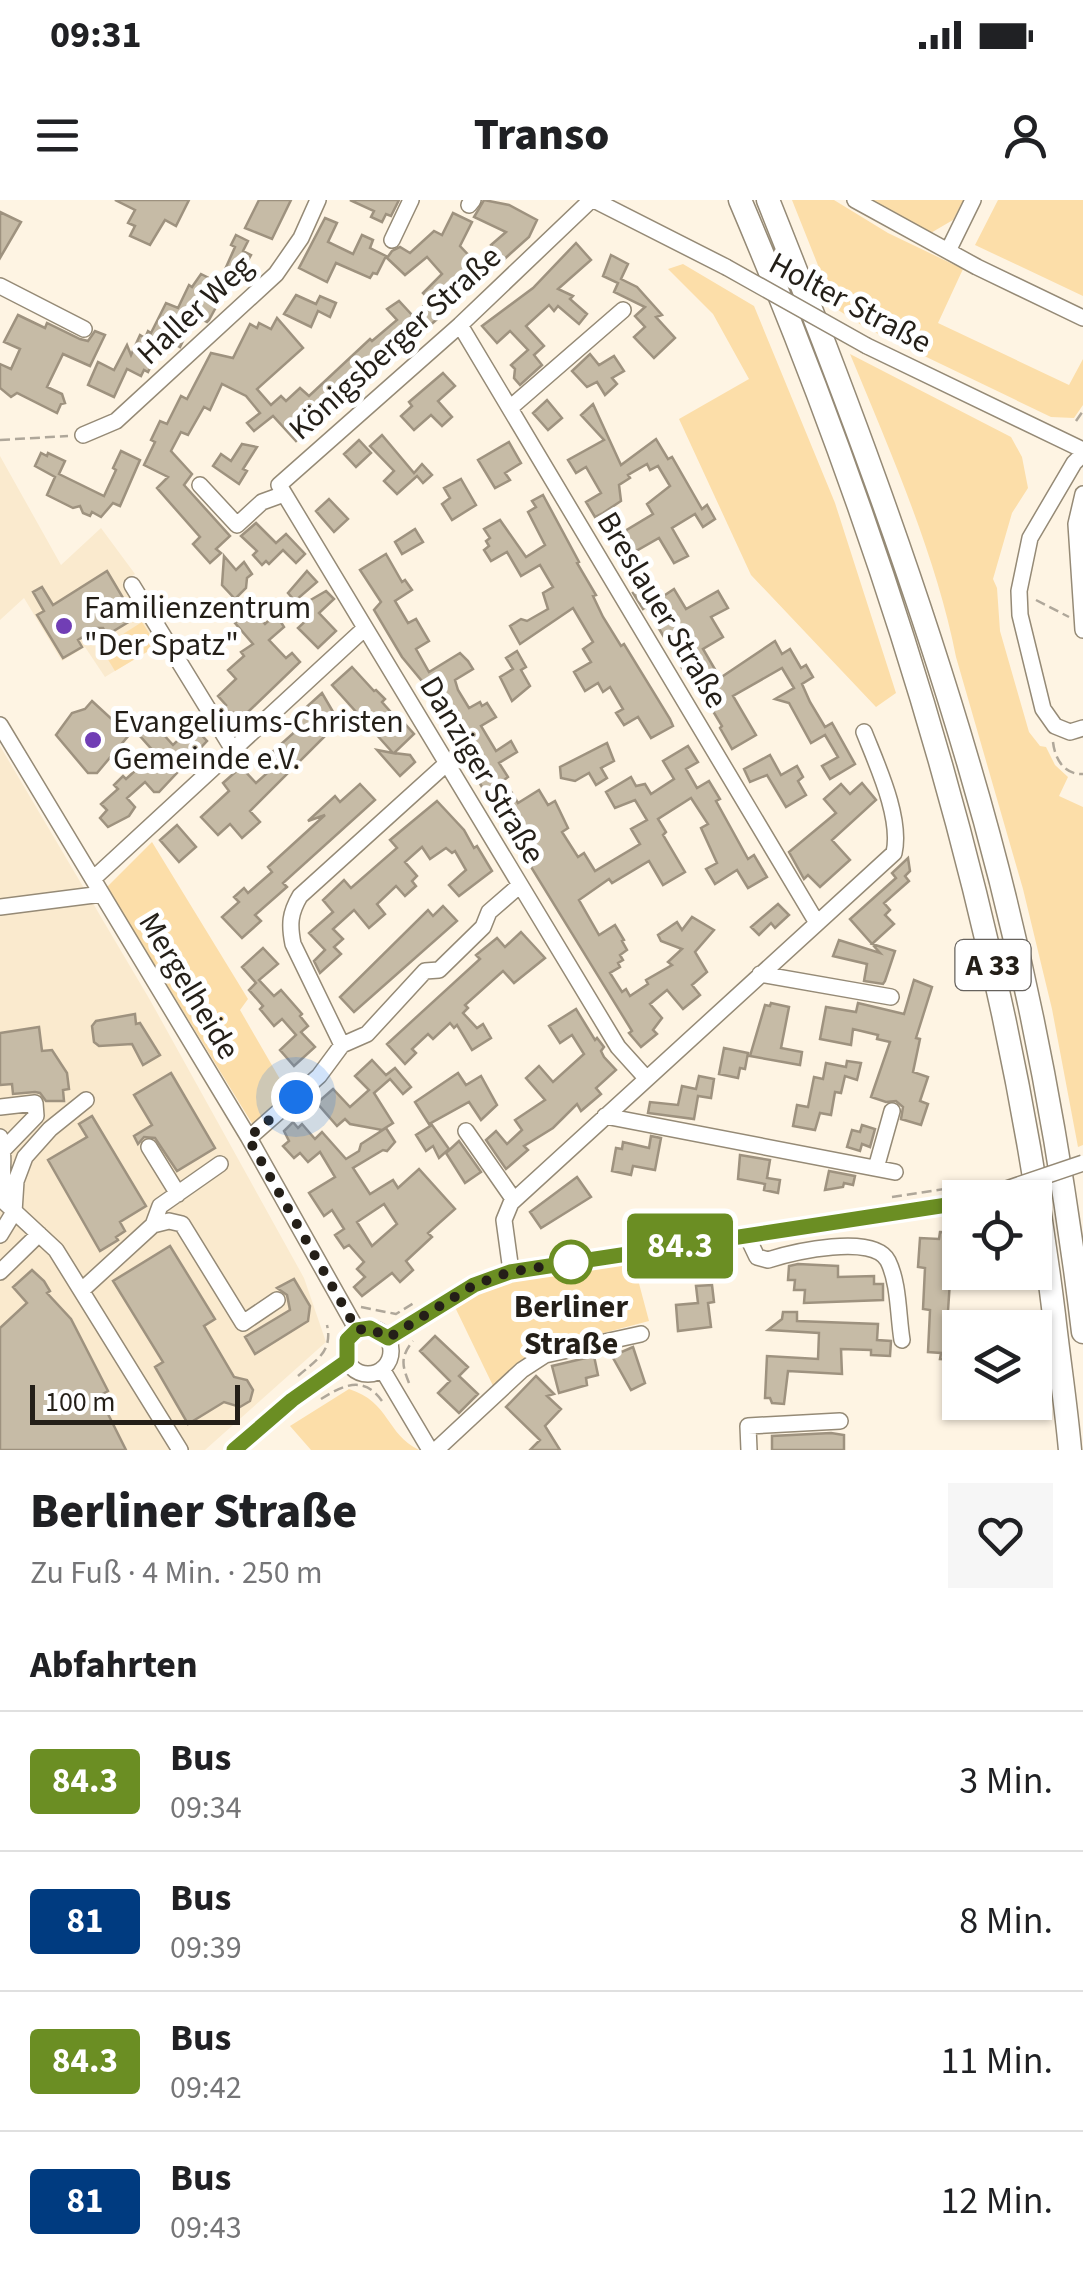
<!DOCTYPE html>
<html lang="de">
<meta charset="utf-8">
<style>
body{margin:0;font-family:"Source Sans 3",sans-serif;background:#f6f6f6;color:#202124;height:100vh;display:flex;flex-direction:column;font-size:38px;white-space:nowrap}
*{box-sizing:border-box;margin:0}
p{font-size:32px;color:#757577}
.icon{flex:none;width:55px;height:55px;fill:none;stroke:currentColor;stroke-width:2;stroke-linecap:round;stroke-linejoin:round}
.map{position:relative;height:1250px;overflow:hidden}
.drawer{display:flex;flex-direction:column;background:#fff;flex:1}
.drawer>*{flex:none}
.badge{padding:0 20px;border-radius:8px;font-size:35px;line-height:65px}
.fabs{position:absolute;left:942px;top:980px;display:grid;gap:20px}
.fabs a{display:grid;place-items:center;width:110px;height:110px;border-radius:0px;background:#fff;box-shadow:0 2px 8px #0004;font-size:50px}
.scale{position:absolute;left:30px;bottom:25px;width:210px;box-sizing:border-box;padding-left:10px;border:5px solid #241f18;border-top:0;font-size:28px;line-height:35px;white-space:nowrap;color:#241f18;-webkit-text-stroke:8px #fff;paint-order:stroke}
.you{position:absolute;width:50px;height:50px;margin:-25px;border:8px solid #fff;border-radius:50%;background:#1a73e8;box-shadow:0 0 0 15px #1a73e833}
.map>.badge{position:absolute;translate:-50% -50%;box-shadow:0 0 0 5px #fff}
h2{padding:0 30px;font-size:38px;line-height:90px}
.round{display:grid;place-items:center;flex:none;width:105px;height:105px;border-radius:0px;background:#f6f6f6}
.head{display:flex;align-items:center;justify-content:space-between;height:170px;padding:0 30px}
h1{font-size:48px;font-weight:800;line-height:75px}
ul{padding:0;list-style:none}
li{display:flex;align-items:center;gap:30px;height:140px;padding:0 30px;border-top:2px solid #e0e0e0}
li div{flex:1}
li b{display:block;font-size:38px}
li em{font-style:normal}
li .badge{min-width:110px;font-weight:700;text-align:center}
.status{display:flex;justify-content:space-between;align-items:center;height:70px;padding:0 50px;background:#fff;direction:ltr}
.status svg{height:28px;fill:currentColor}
header{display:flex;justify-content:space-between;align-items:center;height:130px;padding:0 30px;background:#fff;font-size:45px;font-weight:800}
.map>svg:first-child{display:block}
.built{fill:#faeace}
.green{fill:#fcdea9}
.building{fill:#c6bba6;stroke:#9e927f;stroke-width:2.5;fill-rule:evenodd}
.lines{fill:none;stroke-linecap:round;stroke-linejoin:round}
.minor-casing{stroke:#958a76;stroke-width:18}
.highway-casing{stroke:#958a76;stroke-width:25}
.path{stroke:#afa79a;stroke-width:2.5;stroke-dasharray:10 5;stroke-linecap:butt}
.minor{stroke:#fff;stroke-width:15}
.highway{stroke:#fff;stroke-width:22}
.minor-bridge-casing{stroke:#958a76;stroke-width:18;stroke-linecap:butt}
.path-bridge{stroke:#afa79a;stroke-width:2.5;stroke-dasharray:10 5;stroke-linecap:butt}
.minor-bridge{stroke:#fff;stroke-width:15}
.line-casing{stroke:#fff;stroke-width:22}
.line{stroke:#6b8e23;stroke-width:15}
.walk{stroke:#241f18;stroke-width:10;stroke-dasharray:0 18}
.poi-dot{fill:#713eb5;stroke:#fff;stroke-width:4}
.stop-dot{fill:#fff;stroke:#6b8e23;stroke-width:5}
.labels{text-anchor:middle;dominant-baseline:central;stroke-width:10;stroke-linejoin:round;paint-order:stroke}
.shield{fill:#fff;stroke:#66625d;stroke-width:2.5}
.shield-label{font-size:30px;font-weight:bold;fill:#241f18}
.street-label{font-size:32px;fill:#241f18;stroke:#fff}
.poi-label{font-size:32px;fill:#241f18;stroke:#fff;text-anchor:start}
.stop-label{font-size:32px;font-weight:bold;fill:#241f18;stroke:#fff}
</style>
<div class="status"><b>09:31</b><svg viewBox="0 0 49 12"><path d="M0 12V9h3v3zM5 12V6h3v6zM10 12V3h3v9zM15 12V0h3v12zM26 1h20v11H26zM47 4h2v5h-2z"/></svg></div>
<header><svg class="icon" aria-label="menu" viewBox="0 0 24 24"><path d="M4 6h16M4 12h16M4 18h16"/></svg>Transo<svg class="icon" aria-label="person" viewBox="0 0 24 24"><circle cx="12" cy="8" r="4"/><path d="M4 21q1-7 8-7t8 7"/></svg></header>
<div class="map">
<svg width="1083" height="1250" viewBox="0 0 1083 1250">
<rect width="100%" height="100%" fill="#fef4e3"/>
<path class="built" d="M0,256L61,365L101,328L135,374L122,383L159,444L105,477L85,447L62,461L24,398L0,420Z
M0,546L150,800L304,1078L326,1142L205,1250H0Z"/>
<path class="green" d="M792,0H834L888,33L963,69L938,123L1069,185L1083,159V205L1074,218L1051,217L866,128L835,108Z
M868,0H964L953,20L929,34Z
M998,0H1083V96L975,45Z
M683,64L754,106L835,303L896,493L876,507L751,375L679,219L749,179L713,114L668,69Z
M850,154L1011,237L1022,257L1028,288L1012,313L993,379L997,388L1000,431L1029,532L1040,546L1046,547L1055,565L1068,577L1059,596L1083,607V945L1078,947L1052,809L1023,689L956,457C937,358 889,248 850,154Z
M142,422L157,446L115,471L101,448Z
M152,642L248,799L240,810L288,893L253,925L107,687Z
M633,1061L649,1121L539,1150L517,1164L496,1192L453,1103L529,1076Z
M349,1189C390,1202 386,1234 419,1250H311L290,1226Z"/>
<path class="building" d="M115,0H189L176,26L165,20L150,45L130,36L135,26L128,23L135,10Z
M259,0H291L272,39L245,28Z
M350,0H399L391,16L386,14L382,22L371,17L374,11Z
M484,0L509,5L537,20L529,37L370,179L336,207L332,203L307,226L310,229L296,241L273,216L254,231L247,223L260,213L246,196L222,184L210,210L204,207L188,235L181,232L171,251L192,274L184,285L230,336L216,349L221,353L210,363L193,344L200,337L157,288L168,277L144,265L155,242L151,240L160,221L167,224L181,196L187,199L211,153L233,158L250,124L257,128L259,123L271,129L277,118L303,148L257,189L271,205L281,196L286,201L300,188L309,196L370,139L372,141L397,120L387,109L399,101L413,116L430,100L423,93L442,74L427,57L405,75L387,58L392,51L400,47L410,53L434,31L442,35L453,13L472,22L460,46L477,64L494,49L491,45L506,32L474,17Z
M0,12L21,22L0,58Z
M325,18L337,23L328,42L353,54L362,35L373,40L370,48L386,56L377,74L373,73L370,78L336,63L327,82L299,68Z
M236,35L248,41L243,51L251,55L232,89L227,87L209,120L207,122L195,116L180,147L164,139L148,172L144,170L141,176L127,169L114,197L88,185L98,162L114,170L127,145L131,155L140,135L145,138L148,131L151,133L166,103L178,108L189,85L192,87L201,74L219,83L235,47L231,45Z
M576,43L591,60L558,89L573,96L570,99L587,114L579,124L558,106L554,111L549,105L526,126L544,146L534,155L542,165L520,185L514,178L515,169L511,165L528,150L510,131L497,143L482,126L533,88Z
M611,55L628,64L621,79L637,87L662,115L656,117L675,138L654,158L634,137L645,127L635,116L645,107L614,92L618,83L603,76Z
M296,95L316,104L320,96L336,103L330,117L318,111L311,127L284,114Z
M18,115L45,128L47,123L80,139L88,141L95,131L105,135L90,166L63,154L47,187L62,194L65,203L61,204L57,213L17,193L11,197L0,188V164L11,169L20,149L4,142Z
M590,154L599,165L614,156L624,171L612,178L617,184L605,195L597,182L587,187L572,171Z
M443,173L455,186L438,201L452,217L442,226L431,215L414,230L401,216L412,206L409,202Z
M547,200L562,218L548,230L533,213Z
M593,204L621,265L656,239L668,259L672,257L702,309L707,305L715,319L703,327L695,314L672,328L688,356L674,363L659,338L622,359L610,340L653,314L647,304L670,286L658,266L650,270L647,264L628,275L630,278L619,285L621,301L603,313L595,317L586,302L601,293L586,267L576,273L568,260L604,240L581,215Z
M382,235L414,273L422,264L432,275L423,283L417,276L397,294L384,281L394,271L370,246Z
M359,240L371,253L356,267L344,254Z
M509,242L521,263L505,273L510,280L495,288L478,260Z
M242,244L257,247L243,269L247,271L239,284L213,266L221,254L231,261Z
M121,251L140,260L120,306L113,303L101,317L92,312L90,316L83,313L80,306L73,308L47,295L55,277L35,266L41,253L47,256L48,253L65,261L59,274L104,296L116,270L113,268Z
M461,279L476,305L452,320L442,304L450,298L444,288Z
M543,295L579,362L577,363L596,395L593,396L603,417L621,446L624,444L670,519L673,526L651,538L638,517L624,525L616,513L623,509L610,487L603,492L598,483L585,491L574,472L591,462L583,449L593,442L573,408L520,444L510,426L521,419L527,421L548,409L543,393L553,387L540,365L521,376L507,352L491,361L484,350L489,346L486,341L490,338L484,329L500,320L526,357L545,345L528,312L536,307L532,301Z
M329,299L348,319L334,332L316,311Z
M256,323L276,343L286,334L305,354L296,363L283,350L269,364L266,361L262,365L253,355L257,351L241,336Z
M415,329L423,342L402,354L395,342Z
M386,354L402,382L405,380L412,390L395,401L408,423L416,419L429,441L416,449L429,472L460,453L468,461L473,469L455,480L458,490L469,508L480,502L482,506L487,503L496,517L481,526L496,551L511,541L517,552L499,563L508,577L504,580L518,603L539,590L548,605L555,601L568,628L562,632L578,657L584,653L595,671L640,644L631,629L647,620L635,600L615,608L606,592L631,577L636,586L645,584L651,594L674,579L663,561L688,546L698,562L686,569L697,588L709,581L720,599L716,601L748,659L754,655L767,677L748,688L737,670L715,684L706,669L717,663L701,628L708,624L691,598L658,619L666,632L663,635L685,672L663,685L649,661L612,683L609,679L579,700L599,735L615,725L624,740L622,741L627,750L620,755L623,760L618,763L620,767L610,773L622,792L626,789L630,796L648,784L646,780L672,765L668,762L682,749L661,741L658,735L677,722L682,730L692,717L714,730L695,752L707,772L692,785L700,795L683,809L667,790L650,804L662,818L653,830L657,834L641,847L629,833L632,831L523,654L517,640L504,619L502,620L436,511L439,509L426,486L402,457L374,410L381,402L360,370Z
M224,356L236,370L244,362L252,374L247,378L246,388L235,399L222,385Z
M107,371L135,418L107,435L103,428H97L78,440L82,447L63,458L37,415L44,411L33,392L42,387L53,405Z
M307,371L317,382L295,401L288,393Z
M653,381L662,397L674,389L686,409L718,391L728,408L711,417L723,437L703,449L720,478L775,441L782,454L790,449L801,468L806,465L813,477L802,484L810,502L825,527L832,523L855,564L830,579L822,566L838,557L825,535L811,543L789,503L775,499L794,488L782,468L733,496L756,535L732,549L720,528L722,526L690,473L686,475L679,463L682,460L671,440L667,442L646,407L643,409L633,393Z
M326,391L334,399L319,413L336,431L318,448L298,428L312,415L302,405Z
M255,413L265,424L276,414L284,427L269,440L286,458L292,453L300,462L248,512L238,518L233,513L227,518L221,509L226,505L218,496L236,479L228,470L244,456L241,452L253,444L235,423L243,415L247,420Z
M517,451L526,467L521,470L530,486L512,501L500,477L513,469L506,458Z
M352,467L374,491L376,490L385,499L382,502L404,527L406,525L414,534L394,553L410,555L415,562L400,576L377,550L393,553L332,485Z
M322,493L339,522L250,611L260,622L242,638L230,624L218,635L201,617L229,591L223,583L241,567L256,583L274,567L267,559L271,553L298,529L291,521Z
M92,501L129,535L97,573H88L56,535L72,513L85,509Z
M154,524L173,545L193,526L207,541L159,592H154L145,582L127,598L135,607L129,616L108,627L100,618L107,610L101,604L118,589L114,585L123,576L126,579L137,569L138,564H143L155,553L140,536Z
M607,543L614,561L601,568L607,578L596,585L589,573L575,581L561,578L560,567Z
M770,555L781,575L797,566L803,577L798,581L806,595L786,607L767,575L750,582L744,569Z
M862,583L876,600L832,640L850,660L820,687L808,675L804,679L789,652L836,613L824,599L841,584L850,594Z
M360,584L375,600L283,683L287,687L255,715L261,721L242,738L222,717L239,702L234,697L244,688L248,693L272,672L268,667L325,615L308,621L335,596L340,602Z
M437,601L464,630L474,648L477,646L492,671L459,696L449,685L466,670L455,651L452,653L446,648L430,659L422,647L405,662L417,676L412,681L416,686L405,696L396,686L377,704L385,714L369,728L354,710L333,729L343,739L334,747L341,754L320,773L314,761L325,750L309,733L333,712L323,700L344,680L351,688L397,648L390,640Z
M177,625L196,647L179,662L160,640Z
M908,658L910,671L905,676L909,681L884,703L890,710L885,715L894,724L872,744L895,751L885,781L883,784L864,781L867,764L833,756L839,740L880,753L850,719L896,678L892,673Z
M778,704L789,715L775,728L771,723L759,735L751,727Z
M443,706L457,721L354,812L340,797L428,710L433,716Z
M521,732L545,758L514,783L503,771L465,805L468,808L463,813L477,828L483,824L491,838L472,850L457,825L454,828L450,823L433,839L428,834L412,849L416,853L405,864L387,844L480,759L476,755L497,738L505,747Z
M263,748L278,764L259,780L274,796L281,790L302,814L300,816L308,826L301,832L315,847L294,866L280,850L296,835L282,819L274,826L260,809L263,806L249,790L256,783L242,767Z
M914,780L932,787L916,838L920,839L913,872L928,877L920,901L928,904L921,925L901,919L903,907L896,901L886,902L871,897L890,842L877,839L878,835L853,829L851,845L820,839L826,807L856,812L858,803L904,814Z
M771,803L789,807L781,848L802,852L800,865L750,856L765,805L770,806Z
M576,809L595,840L597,838L604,847L601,851L604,857L616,870L596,888L601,894L581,911L577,904L553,928L524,946L528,950L506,969L486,940L496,931L507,944L522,930L515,920L545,900L526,878L539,866L553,882L584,854L572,835L560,843L549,826Z
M135,814L136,824L140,823L160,855L143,865L132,844L99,846L94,842L92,826L96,821Z
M39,827L42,851L52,850L67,873L69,889L63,890L64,901H46L40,893L35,892L13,894L12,884L0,885V833Z
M724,848L748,853L745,869L740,868L738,878L719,874Z
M372,860L386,875L395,868L411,887L403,894L390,879L374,893L393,923L382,930L350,924L345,919L337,926L317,903L333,889L350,907L369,890L355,876Z
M847,861L861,863L857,880L845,876L841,893L835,892L831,915L820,913L815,930L793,926L797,905L808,907L814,877L823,879L826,863L846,867Z
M171,873L215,948L177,971L155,938L144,937L138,944L134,936L152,925L134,895Z
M458,873L466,885L481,876L497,905L481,920L469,902L429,924L415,902Z
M699,876L714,879L711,898L698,896L694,919L648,913L650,902L678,905L682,886L696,889Z
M92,916L146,1006L120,1022L125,1031L116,1037L118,1040L100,1051L48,960L87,937L79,924Z
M293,922L298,928L302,924L315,939L322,932L346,959L359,951L361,944L386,928L395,942L387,951L383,950L353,968L370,994L393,980L398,988L419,969L455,1009L428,1033L432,1037L406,1061L413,1070L400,1082L392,1073L362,1096L354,1087L365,1077L357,1069L364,1062L349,1045L344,1048L335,1035L344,1029L332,1010L324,1016L309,993L335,977L320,952L308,962L300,953L294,958L283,946L289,941L284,931ZM384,1004L397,1024L372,1046L357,1022Z
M432,925L449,949L439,958L433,946L426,951L416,935Z
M862,925L875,929L870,947L862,944L860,951L847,947L852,930L860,932Z
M651,936L661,938L655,970L633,966L631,975L612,971L616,948L622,949L623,942L649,948Z
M459,941L481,972L465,983L446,953Z
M740,955L770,960L767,978L780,980L778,993L764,990L765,984L738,979Z
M829,971L855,976L853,985L844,983L843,987L825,990Z
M577,977L591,997L541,1028L530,1012Z
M940,1032L954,1033L952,1069H960L959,1082L950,1081L948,1111L968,1112L967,1125L960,1128V1160L940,1159L941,1153L928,1152L930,1110L923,1109L925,1068L918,1067L920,1038L939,1039Z
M170,1046L215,1119L204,1126L234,1177L247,1180L253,1190L250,1201L240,1207L224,1202L188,1224L155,1167L163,1162L113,1081Z
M798,1064L838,1066V1077L874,1076V1084H883V1100L804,1103L805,1090H794L795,1080H788L789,1066Z
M32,1070L44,1081L50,1091L47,1093L71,1119L108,1191L99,1196L126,1250H0V1128L27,1103L13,1087Z
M294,1079L310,1106L308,1121L255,1154L245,1137L290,1110L287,1095L277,1088Z
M712,1085L714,1102L708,1103L711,1127L678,1131L676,1105L698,1103L696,1086Z
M783,1112H797V1121L878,1124L877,1140L891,1141L890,1156L871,1155V1150L841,1149L842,1174L788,1171L784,1204L772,1203L770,1198H765L767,1156L818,1159L819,1133L768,1130L782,1119Z
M435,1136L468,1167L459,1176L478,1194L459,1213L438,1193L450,1181L420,1151Z
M633,1147L645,1183L631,1190L612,1156Z
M594,1156L598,1175L586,1178L587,1185L559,1193L552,1166Z
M536,1176L554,1194L547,1196L561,1209L545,1226L560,1250H530L540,1240L506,1207Z
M831,1233L844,1235V1250H772V1236Z"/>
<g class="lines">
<g class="minor-casing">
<path id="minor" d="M591,0L460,125L279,285L618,847L646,878
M594,0L726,67
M855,0L977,67L1083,118
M469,5L473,0
M392,40L411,0
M948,51L973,0
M0,86L84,129
M460,125L817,723
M867,146L1083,250
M510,208L623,110
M83,235L116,221L276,74L301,38L318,0
M1083,254L1074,263L1030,338L1019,391L1020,415L1043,509L1055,526L1070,532L1083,528
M200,285L237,325L262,302L284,294
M1083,294L1076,324L1083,430
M132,385L232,548
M0,525L249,938L357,1130
M93,679L364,429
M0,707L102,694
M760,774L891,797
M342,845L293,744C289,724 290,713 300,696L446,564
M0,907L35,903L36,916L4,949
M605,916L895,972
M466,931L514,1000
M0,937C6,954 0,970 4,988L15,996
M249,938L319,876L342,845L367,834L425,771L439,770L483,727L489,712L520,685
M149,947L178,994
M876,968L892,911
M0,998L56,1050L180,1250
M153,1025L160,1006L220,964
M0,1035L14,1012L16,981L25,957L50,929L86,900
M747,1036L757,1057L768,1060C793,1052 874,1033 888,1061C899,1083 898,1116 902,1140
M511,1071L504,1020L511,1003L894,653C902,618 877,565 864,532
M0,1072L39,1034
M82,1090L153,1025L169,1021L182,1024L243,1123L277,1100
M345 1151a23 23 0 1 1 46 0a23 23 0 1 1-46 0Z
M388,1139L473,1085L511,1071L960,1003
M382,1169L430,1250
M234,1250L292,1200L347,1161
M436,1250L522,1170L545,1155L641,1134
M749,1250L748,1226L840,1221"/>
</g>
<g class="highway-casing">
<path id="highway" d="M740,0C891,356 1007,731 1054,1115C1059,1160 1066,1205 1070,1250
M768,0C842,185 912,371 968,562C1023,747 1060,940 1083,1132"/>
</g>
<path class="path" d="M1076,221L1083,211
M0,240L68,236
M1036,400L1069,417
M1053,542C1055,560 1065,575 1083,574
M892,997L957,987
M361,1107L396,1114L414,1103
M298,1176C316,1160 333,1152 327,1125
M409,1183C402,1165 400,1157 413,1141
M321,1199C343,1185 364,1175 382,1201"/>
<use href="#minor" class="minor"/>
<use href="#highway" class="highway"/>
<g class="minor-bridge-casing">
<path id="minor-bridge" d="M726,67L867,146
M980,998L1083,963"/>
</g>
<path class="path-bridge" d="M957,987L977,983"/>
<use href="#minor-bridge" class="minor-bridge"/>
</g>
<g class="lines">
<g class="line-casing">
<path id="line" d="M234,1250L292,1200L347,1161V1140L357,1130L370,1128L388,1138L474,1085L510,1072L960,1003"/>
</g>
<use href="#line" class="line"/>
<path class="walk" d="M296,897L248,938L357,1130L370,1128L388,1138L474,1085L510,1072L571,1062"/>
</g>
<g class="poi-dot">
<circle cx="64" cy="426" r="10"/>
<circle cx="93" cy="540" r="10"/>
</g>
<circle class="stop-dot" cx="571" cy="1062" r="20"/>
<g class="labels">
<rect class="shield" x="955.5" y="740" width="75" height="50" rx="8"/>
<g class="shield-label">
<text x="993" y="765">A 33</text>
</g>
<g class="street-label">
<text transform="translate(850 103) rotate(28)">Holter Straße</text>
<text transform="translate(195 110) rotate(-43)">Haller Weg</text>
<text transform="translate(395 143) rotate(-42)">Königsberger Straße</text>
<text transform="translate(662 410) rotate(59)">Breslauer Straße</text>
<text transform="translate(482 570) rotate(59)">Danziger Straße</text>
<text transform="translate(189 786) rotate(59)">Mergelheide</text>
</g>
<g class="poi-label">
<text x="84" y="408">Familienzentrum<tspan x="84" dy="37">"Der Spatz"</tspan></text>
<text x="113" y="522">Evangeliums-Christen<tspan x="113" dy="37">Gemeinde e.V.</tspan></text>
</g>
<g class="stop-label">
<text x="571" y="1107">Berliner<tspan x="571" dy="37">Straße</tspan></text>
</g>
</g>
</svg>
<div class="fabs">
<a><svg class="icon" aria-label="locate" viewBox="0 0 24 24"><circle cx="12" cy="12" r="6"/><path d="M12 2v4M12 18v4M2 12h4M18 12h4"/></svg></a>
<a><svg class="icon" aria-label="layers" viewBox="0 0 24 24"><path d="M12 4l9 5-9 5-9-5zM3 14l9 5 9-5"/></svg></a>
</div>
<div class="scale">100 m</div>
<div class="you" style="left:296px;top:897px"></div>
<b class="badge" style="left:680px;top:1046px;background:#6b8e23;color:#fff">84.3</b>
</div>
<section class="drawer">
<div class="head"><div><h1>Berliner Straße</h1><p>Zu Fuß · 4 Min. · 250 m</p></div><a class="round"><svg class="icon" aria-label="heart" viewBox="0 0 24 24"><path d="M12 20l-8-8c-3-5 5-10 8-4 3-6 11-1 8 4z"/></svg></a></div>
<h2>Abfahrten</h2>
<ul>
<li><span class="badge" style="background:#6b8e23;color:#fff">84.3</span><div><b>Bus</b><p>09:34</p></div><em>3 Min.</em></li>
<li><span class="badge" style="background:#003b80;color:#fff">81</span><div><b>Bus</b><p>09:39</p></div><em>8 Min.</em></li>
<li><span class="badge" style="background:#6b8e23;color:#fff">84.3</span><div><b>Bus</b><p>09:42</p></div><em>11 Min.</em></li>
<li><span class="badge" style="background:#003b80;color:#fff">81</span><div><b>Bus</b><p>09:43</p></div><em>12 Min.</em></li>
</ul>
</section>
